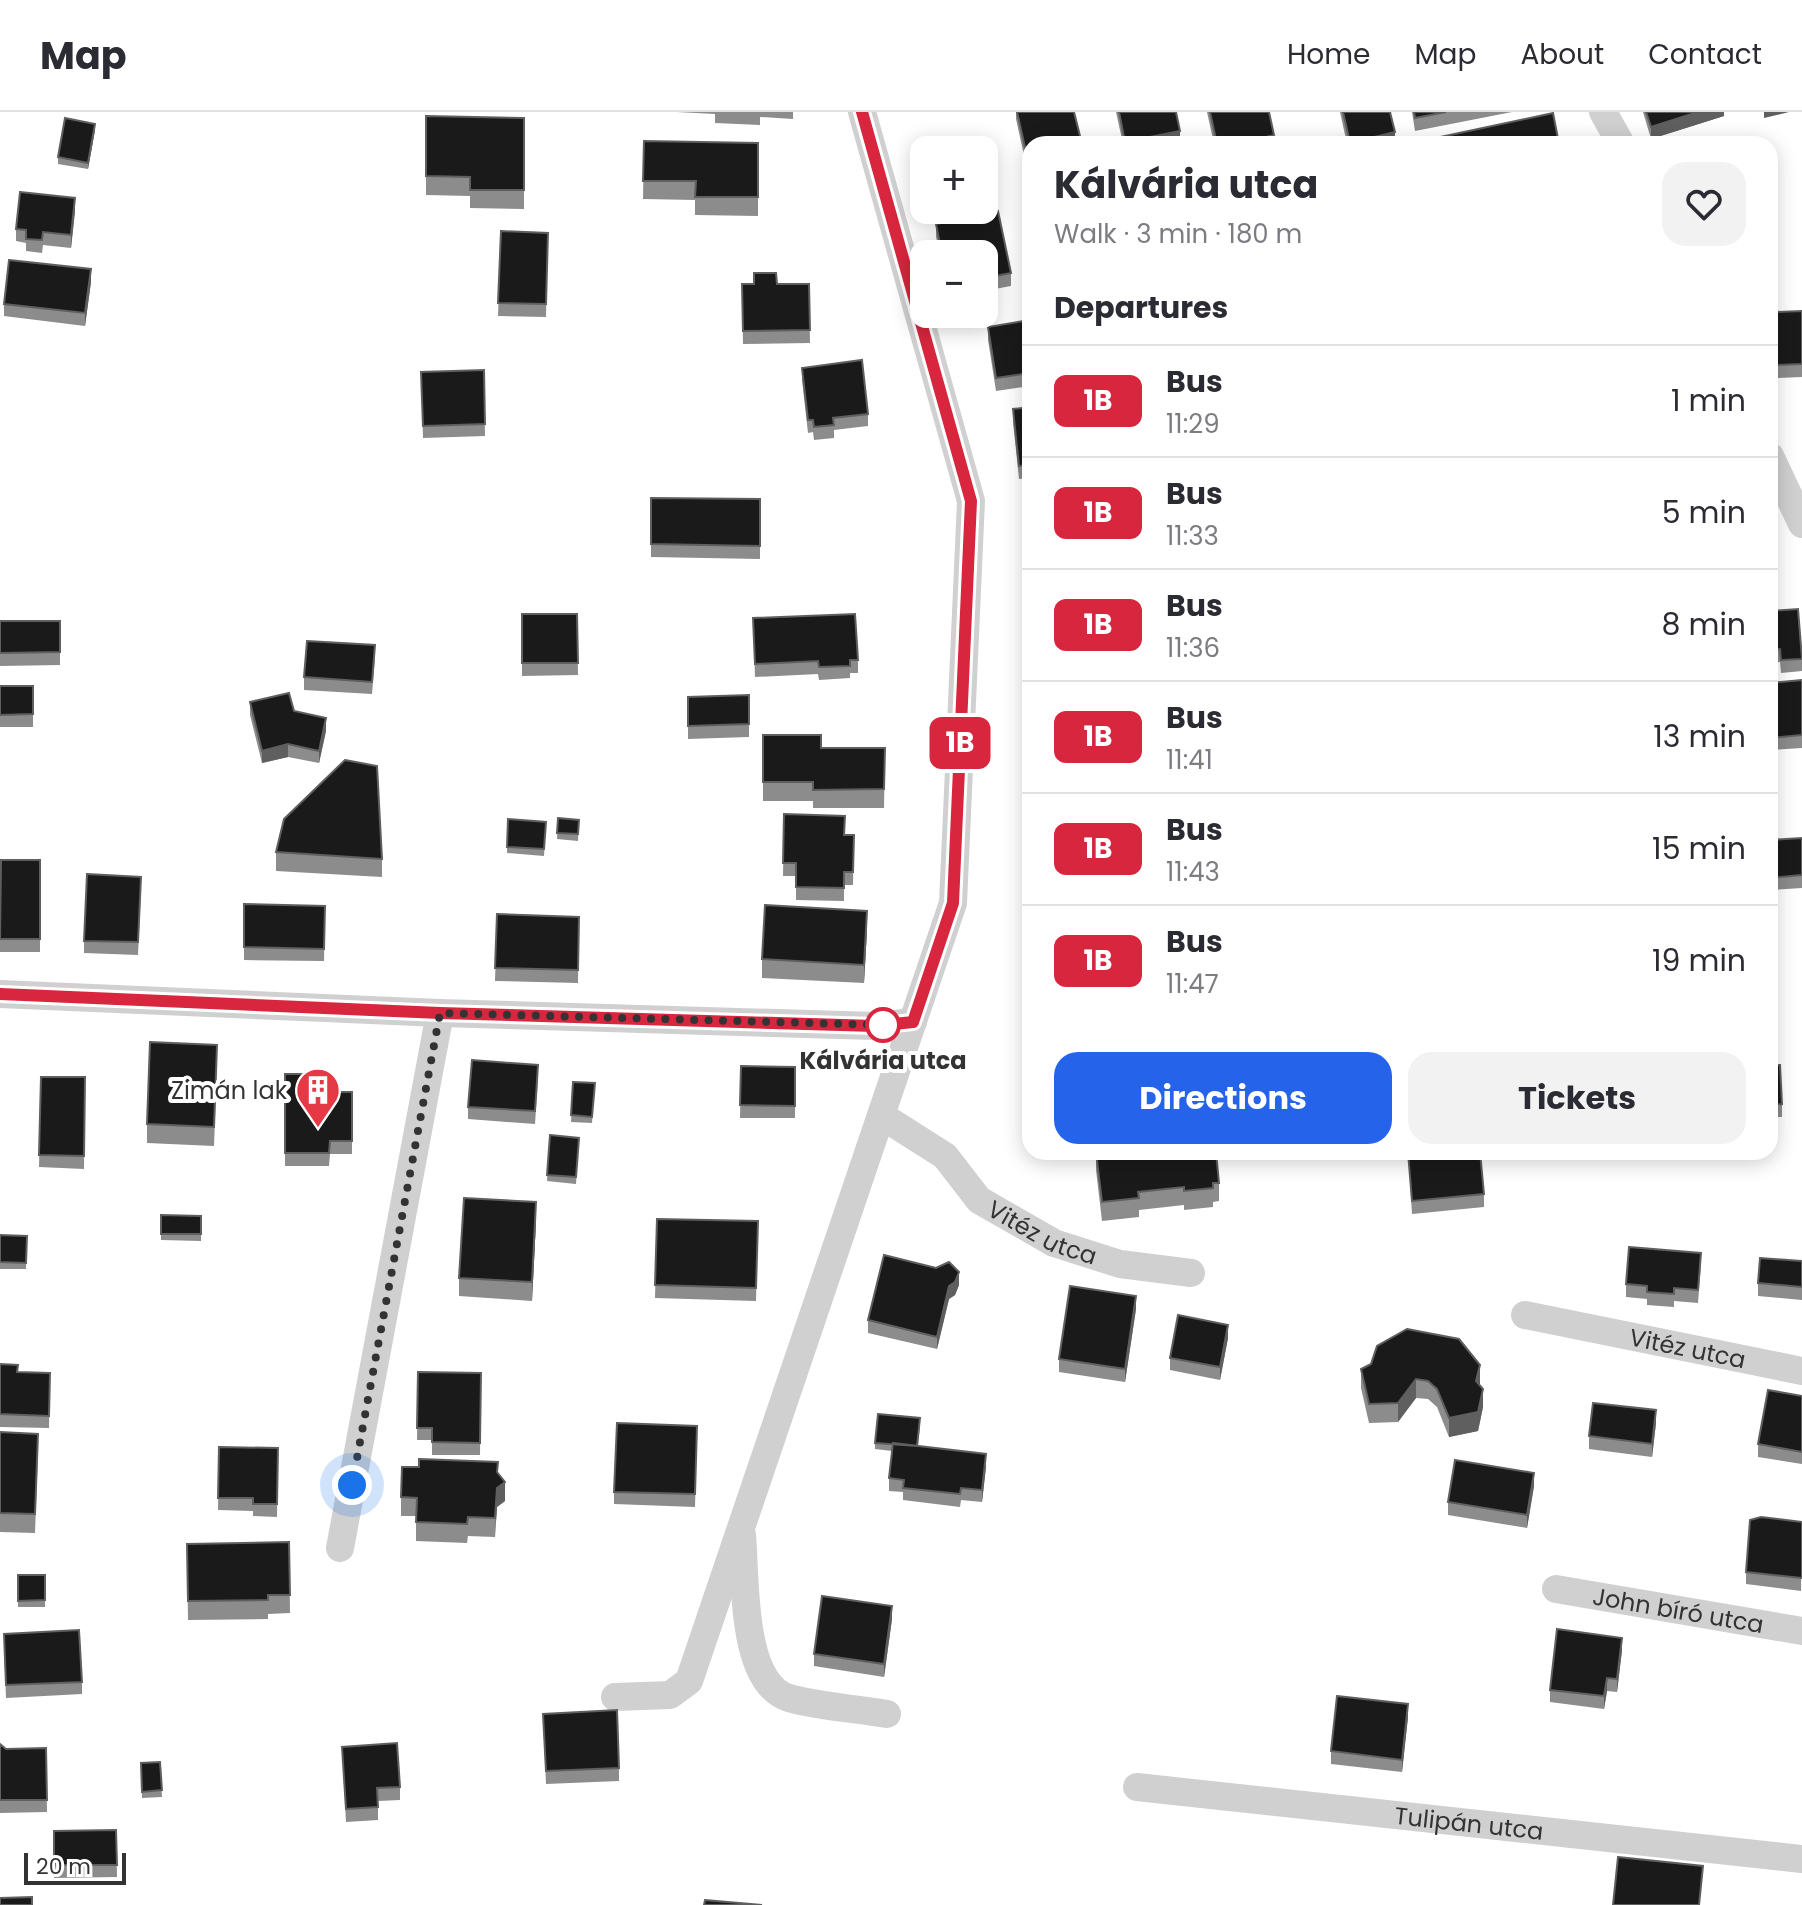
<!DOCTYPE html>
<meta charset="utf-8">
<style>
body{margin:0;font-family:Poppins,sans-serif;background:#f2f2f3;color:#2b2b33;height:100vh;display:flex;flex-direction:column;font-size:30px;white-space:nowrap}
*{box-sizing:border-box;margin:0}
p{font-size:26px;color:#7c7c81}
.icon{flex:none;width:44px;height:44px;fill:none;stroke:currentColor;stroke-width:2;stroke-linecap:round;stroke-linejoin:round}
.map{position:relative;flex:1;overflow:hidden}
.drawer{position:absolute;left:1022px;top:24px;width:756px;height:1024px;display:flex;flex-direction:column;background:#fff;border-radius:24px;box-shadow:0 4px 20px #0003}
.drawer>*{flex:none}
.badge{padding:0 16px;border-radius:12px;font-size:28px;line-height:52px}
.controls{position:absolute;left:910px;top:24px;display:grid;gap:16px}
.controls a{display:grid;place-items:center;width:88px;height:88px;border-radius:16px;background:#fff;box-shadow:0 4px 20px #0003;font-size:40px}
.scale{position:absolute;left:24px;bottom:20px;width:102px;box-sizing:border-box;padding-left:8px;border:4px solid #333;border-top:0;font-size:22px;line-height:28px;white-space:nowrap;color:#333;-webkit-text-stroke:6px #fff;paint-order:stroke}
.you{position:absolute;width:40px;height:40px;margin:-20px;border:6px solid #fff;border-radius:50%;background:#1a73e8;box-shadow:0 0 0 12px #1a73e833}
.map>.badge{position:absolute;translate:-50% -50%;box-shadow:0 0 0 4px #fff}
h2{padding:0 32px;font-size:30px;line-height:72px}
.round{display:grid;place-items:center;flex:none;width:84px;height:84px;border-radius:24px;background:#f2f2f3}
.head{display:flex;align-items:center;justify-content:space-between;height:136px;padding:0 32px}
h1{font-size:38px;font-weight:700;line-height:60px}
.cta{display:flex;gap:16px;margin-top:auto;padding:16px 32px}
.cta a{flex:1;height:92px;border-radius:24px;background:#2563eb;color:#fff;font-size:32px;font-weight:700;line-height:92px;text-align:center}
.cta a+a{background:#f2f2f3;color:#2b2b33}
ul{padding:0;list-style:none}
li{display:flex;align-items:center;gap:24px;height:112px;padding:0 32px;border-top:2px solid #e1e1e2}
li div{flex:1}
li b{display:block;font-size:30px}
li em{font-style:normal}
li .badge{min-width:88px;font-weight:700;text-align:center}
header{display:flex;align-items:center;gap:48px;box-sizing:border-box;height:112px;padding:0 40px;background:#fff;border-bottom:2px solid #e1e1e2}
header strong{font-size:38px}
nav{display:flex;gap:44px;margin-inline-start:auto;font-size:28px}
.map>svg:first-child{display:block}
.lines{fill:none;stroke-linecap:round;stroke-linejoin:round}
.street{stroke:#d0d0d0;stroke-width:28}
.wall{fill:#8c8c8c}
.shaded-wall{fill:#5f5f5f}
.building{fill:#1a1a1a;stroke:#5f5f5f;stroke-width:2}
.line-casing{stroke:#fff;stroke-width:18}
.line{stroke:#d7263d;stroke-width:12}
.walk{stroke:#333;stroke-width:8;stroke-dasharray:0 14.4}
.stop-dot{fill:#fff;stroke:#d7263d;stroke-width:4}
.labels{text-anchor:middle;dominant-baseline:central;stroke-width:8;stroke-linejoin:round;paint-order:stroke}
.stop-label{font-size:24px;font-weight:bold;fill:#333;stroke:#fff}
.poi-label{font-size:24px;fill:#333;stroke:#fff;text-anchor:end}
.street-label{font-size:24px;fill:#333;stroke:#fff}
</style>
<header>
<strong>Map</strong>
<nav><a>Home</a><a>Map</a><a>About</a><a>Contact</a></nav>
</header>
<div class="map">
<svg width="1802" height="1793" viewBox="0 0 1802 1793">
<rect width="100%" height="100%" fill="#fff"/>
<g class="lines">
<g class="street">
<path d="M1603,0L1621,32"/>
<path d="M1770,344L1802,412"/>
<path d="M0,882L440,901L875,914L913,910"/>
<path id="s1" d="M882,1004L945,1044L979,1088L1054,1131L1120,1152L1191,1161"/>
<path id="s2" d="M1525,1203L1802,1259"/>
<path d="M742,1423C746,1465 740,1571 789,1586C820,1595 855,1596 887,1602"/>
<path d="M340,1436L440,901"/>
<path id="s3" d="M1556,1477L1802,1519"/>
<path d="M615,1585L670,1583L689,1569L953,791L971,389L862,0"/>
<path id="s4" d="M1137,1675L1802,1747"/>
</g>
</g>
<path class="wall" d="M677,0H793V7L760,5V13L715,11V2Z
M1016,0H1074L1029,66L1016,7Z
M1116,0H1176L1180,31L1123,32Z
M1207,0H1269L1274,32H1214Z
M1340,0H1390L1395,32H1347Z
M1412,0H1512L1415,19Z
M1643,0H1724V4L1651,27Z
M426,4L524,6V97L470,96V84L426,83Z
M95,18L88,57L58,52V45Z
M644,29L758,31V104L695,103V88L643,87Z
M75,99L71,136L43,133L42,141L26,139V131L16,129V117Z
M998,99L1011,161V174L984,179V142H940L936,125V112Z
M501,119L548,121L546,205L498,204Z
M91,170L85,214L4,204V192Z
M742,172H809L810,231L743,232Z
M1802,199V265L1777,266L1775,213Z
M1030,208V274L996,279L988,228V215Z
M802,256L868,302V314L834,318V326L814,328L813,320L808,321L802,268Z
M484,258L485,324L423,326L421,260Z
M1030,295V366L1019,367L1013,310V297Z
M651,386L760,387V447L651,445Z
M1770,459L1772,482V494H1770Z
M1770,499L1802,539V559L1781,561L1780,550L1770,551Z
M522,502H577L578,563L522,564Z
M753,506L858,548V561H850V566L819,568L818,562L755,565Z
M0,509H60V553L0,554Z
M375,546L372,582L304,578V565Z
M1802,568V636L1770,638V571Z
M0,574H33V615H0Z
M749,583V625L688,627V585Z
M250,590L294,599L326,619L319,651L288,645L262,651L250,603Z
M763,623L821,636H885L884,696H813V689H763Z
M1770,652L1777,704V716L1770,717Z
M784,702L845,723H854L853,773H844V789L796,788V764H783Z
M558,706L579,708L578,729L557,727Z
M508,707L546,710L544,744L507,741Z
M1802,726V776L1770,778V728Z
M276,740L382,747V765L276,759Z
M40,748V840H0V780Z
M141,777L138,843L84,841V829Z
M244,792L325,794L324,849L244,848Z
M497,802L579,805L578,871L495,869Z
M867,818L864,871L762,866V847Z
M217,951L214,1034L147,1031V1012Z
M1770,953L1782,992V1005H1770Z
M741,954L795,955V1006H740Z
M285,962L330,980H352V1042H330L329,1054H285Z
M41,965H85L84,1057L39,1055Z
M538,966L535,1012L468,1007V995Z
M573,970L595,971L592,1011L571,1010Z
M550,1023L579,1026L576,1072L547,1069Z
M1096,1040L1219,1071V1089L1213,1090V1095L1184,1098V1093L1139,1098V1105L1102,1109L1096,1058Z
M1408,1040L1484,1082V1095L1412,1102Z
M161,1103L201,1104V1129L161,1128Z
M657,1107L758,1109L756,1189L655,1186Z
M536,1109L532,1189L459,1184V1166Z
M0,1123L27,1124L26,1157H0Z
M1802,1149V1188L1758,1184V1171Z
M1701,1153L1698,1191L1674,1189V1195L1647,1193V1187L1626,1185V1172Z
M959,1173L955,1183L949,1187L937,1237L868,1221V1208Z
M1136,1197L1125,1270L1059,1260V1247Z
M1228,1226L1220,1268L1170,1258V1246Z
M0,1252L18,1260L50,1261L49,1316L0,1315Z
M1361,1257L1480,1273L1483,1295L1478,1319L1449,1325L1437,1295L1428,1287L1416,1286L1398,1310L1369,1311L1361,1276Z
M418,1260L481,1261L480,1343H432V1328H417Z
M1802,1284V1352L1758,1345V1332Z
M1656,1311L1652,1345L1589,1337V1324Z
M920,1313L918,1334L986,1355L982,1390L961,1388L960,1395L903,1388V1380L889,1379V1366L892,1339L875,1337V1331Z
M697,1314L695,1395L614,1392V1380Z
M0,1320L38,1341L35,1421L0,1420Z
M219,1335L278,1336L277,1405L253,1404V1399L218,1398Z
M498,1360L505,1389L497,1395L495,1425L468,1424L467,1431L416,1429V1404H401V1385Z
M1534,1374L1527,1416L1448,1403V1390Z
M1802,1410L1801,1479L1746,1472V1460Z
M289,1430L290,1501L268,1502V1507L188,1508L187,1432Z
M18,1463H45V1495H18Z
M892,1507L884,1565L814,1554V1542Z
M4,1535L82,1570V1582L6,1586Z
M1622,1538L1617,1580L1607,1579L1604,1597L1550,1590V1578Z
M543,1602L619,1656V1669L546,1672Z
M1408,1605L1402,1660L1331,1652V1639Z
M0,1632L6,1637L46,1636L47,1700L0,1701Z
M342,1635L400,1675V1688L378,1689V1708L346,1710Z
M160,1650L162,1685L142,1686L141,1651Z
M116,1718L117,1765L54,1766V1719Z"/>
<path class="shaded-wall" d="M1698,0H1724V4L1651,27V15Z
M1764,0H1789L1764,6Z
M95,12V18L88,57V51Z
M1180,19V31L1125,32V30Z
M1395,20V32H1350V31Z
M1274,23V32H1236Z
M996,77V90L984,92V80Z
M75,86V99L71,136V123Z
M941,98H959L941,102Z
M91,157V170L85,214V201Z
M326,606V619L319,651V639Z
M288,632V645L262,651V639Z
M867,799V818L864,871V853Z
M536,1090V1109L532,1189V1170Z
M959,1160V1173L955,1183L949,1187L937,1237V1225L949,1174Z
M1136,1184V1197L1125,1270V1257Z
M1228,1213V1226L1220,1268V1255Z
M1480,1253V1272L1476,1288V1269Z
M1416,1267V1286L1398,1310V1291Z
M1483,1277V1295L1478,1319L1449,1325V1306Z
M1656,1298V1311L1652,1345V1332Z
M986,1342V1355L982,1390V1378Z
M1534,1361V1374L1527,1416V1403Z
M505,1370V1389L497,1395L495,1425L497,1376Z
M892,1494V1507L884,1565V1552Z
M1622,1526V1538L1617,1580V1567Z
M1607,1566V1579L1604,1597V1584Z
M1408,1592V1605L1402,1660V1648Z"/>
<path class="building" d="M1017,0H1074L1082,32H1030V53H1029Z
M1119,0H1176L1180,19L1125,30Z
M1210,0H1269L1274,23L1236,32H1217Z
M1343,0H1390L1395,20L1350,31Z
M1414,0H1446L1415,6Z
M1646,0H1698L1651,15Z
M1553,1L1559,32H1418L1417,30Z
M426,4L524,6V78H470V65L426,64Z
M65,6L95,12L88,51L58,45Z
M644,29L758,31V85H695L696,69H643Z
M987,34L996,77L984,80V38H970Z
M20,80L75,86L71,123L43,120L42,128L26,127V118L16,117Z
M998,99L1011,161L984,166V142H942L936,112Z
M501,119L548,121L546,192L498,191Z
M9,148L91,157L85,201L4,192Z
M754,161H776L777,172H809L810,218L743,219L742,172H754Z
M1802,199V252L1777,253L1775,200Z
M1030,208V261L996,266L988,215Z
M862,248L868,302L833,306L834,313L814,315L813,308H808L802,256Z
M484,258L485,312L423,314L421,260Z
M1030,295V353L1019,354L1013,297Z
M651,386L760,387V434L651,432Z
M1770,459L1772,482H1770Z
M1798,497L1802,547L1781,548L1780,537L1770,538V499Z
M522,502H577L578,551H522Z
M855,502L858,548H850V554L819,555L818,549L755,552L753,506Z
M0,509H60V540L0,541Z
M307,529L375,533L372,570L304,565Z
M1802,568V623L1770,626V571Z
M0,574H33V602L0,603Z
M289,581L294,599L326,606L319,639L288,632L262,639L250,590Z
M749,583V612L688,614V585Z
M763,623H821V636H885L884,677L813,678V670H763Z
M345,648L377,654L382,747L276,740L284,707Z
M1770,652H1773L1777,704H1770Z
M784,702L845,704L844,723H854L853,760H844V776L796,775V751H783Z
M558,706L579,708L578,722L557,721Z
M508,707L546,710L544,737L507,735Z
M1802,726V763L1770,766V728Z
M1,748H40V827H0Z
M87,762L141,765L138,830L84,829Z
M244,792L325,794L324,837L244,835Z
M765,793L867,799L864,853L762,847Z
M497,802L579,805L578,858L495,856Z
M150,930L217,933L214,1015L147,1012Z
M472,948L538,953L535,999L468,995Z
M1770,953H1780L1782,992L1770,993Z
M741,954L795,955V994L740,993Z
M285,962H330V980H352V1029H330L329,1041H285Z
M41,965H85L84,1044L39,1043Z
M573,970L595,971L592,1005L571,1003Z
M550,1023L579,1026L576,1065L547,1063Z
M1096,1040H1216L1219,1071H1213V1076L1184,1079V1075L1138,1080L1139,1086L1102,1090Z
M1408,1040H1480L1484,1082L1412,1089Z
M464,1086L536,1090L532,1170L459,1166Z
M161,1103L201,1104V1122H161Z
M657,1107L758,1109L756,1176L655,1173Z
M0,1123L27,1124L26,1151L0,1150Z
M1629,1135L1701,1141L1698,1178L1674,1176V1182L1647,1180V1174L1626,1172Z
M884,1143L936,1156L949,1150L959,1160L955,1170L949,1174L937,1225L868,1208Z
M1760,1146L1802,1149V1175L1758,1171Z
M1070,1174L1136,1184L1125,1257L1059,1247Z
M1178,1203L1228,1213L1220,1255L1170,1246Z
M1407,1217L1459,1227L1480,1253L1476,1269L1483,1277L1478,1300L1449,1306L1437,1277L1428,1269L1416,1267L1398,1291L1369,1292L1361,1257L1371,1252L1377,1234Z
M0,1252L18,1253L17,1260L50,1261L49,1304L0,1302Z
M418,1260L481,1261L480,1331L432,1330V1316H417Z
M1768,1278L1802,1284V1340L1758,1332Z
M1593,1291L1656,1298L1652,1332L1589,1324Z
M878,1302L920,1306L917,1334L875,1331Z
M617,1311L697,1314L695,1382L614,1380Z
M0,1320L38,1322L35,1402L0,1401Z
M893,1331L986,1342L982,1378L961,1376L960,1382L903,1376L904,1368L889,1366Z
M219,1335L278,1336L277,1392H253V1386H218Z
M419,1347L498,1350L497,1360L505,1370L497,1376L495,1406L468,1405L467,1412L416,1410L417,1386L401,1385L402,1355H419Z
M1455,1348L1534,1361L1527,1403L1448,1390Z
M1761,1405L1802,1410V1466L1746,1460L1750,1408Z
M289,1430L290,1483H268V1488L188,1489L187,1432Z
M18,1463H45V1488L18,1489Z
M822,1484L892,1494L884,1552L814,1542Z
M1557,1517L1622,1526L1617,1567L1607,1566L1604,1584L1550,1578Z
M79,1518L82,1570L6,1573L4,1522Z
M1337,1584L1408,1592L1402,1648L1331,1639Z
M617,1598L619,1656L546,1659L543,1602Z
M397,1631L400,1675L377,1676L378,1695L346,1697L342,1635Z
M0,1632L6,1637L46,1636L47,1688H0Z
M160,1650L162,1678L142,1680L141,1651Z
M116,1718L117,1753H54V1719Z
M1618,1745L1703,1754L1699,1793H1613Z
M32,1785V1793H0V1786Z
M705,1788L762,1793H704Z"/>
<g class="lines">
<g class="line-casing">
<path id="line" d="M0,882L440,901L875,914L913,910L953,791L971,389L862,0"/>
</g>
<use href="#line" class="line"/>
<path class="walk" d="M352,1373L440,901L883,913"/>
</g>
<defs>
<g id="building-pin" transform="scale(2.3)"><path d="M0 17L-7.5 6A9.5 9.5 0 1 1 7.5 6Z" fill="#e63946" stroke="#fff"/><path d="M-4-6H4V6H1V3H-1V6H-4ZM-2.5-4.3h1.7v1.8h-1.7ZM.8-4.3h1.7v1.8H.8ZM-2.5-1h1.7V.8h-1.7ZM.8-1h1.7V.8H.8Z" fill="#fff"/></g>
</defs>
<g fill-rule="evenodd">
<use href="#building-pin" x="318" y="978"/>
</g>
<circle class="stop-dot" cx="883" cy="913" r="16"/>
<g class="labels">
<g class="stop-label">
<text x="883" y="948">Kálvária utca</text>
</g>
<g class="poi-label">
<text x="287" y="978">Zimán lak</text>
</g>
<g class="street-label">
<text stroke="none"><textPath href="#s1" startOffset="202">Vitéz utca</textPath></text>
<text stroke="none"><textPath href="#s2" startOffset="166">Vitéz utca</textPath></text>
<text stroke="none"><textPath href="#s3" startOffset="124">John bíró utca</textPath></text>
<text stroke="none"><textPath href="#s4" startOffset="334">Tulipán utca</textPath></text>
</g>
</g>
</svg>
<div class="controls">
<a>+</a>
<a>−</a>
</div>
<div class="scale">20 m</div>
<div class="you" style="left:352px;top:1373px"></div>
<b class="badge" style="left:960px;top:631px;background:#d7263d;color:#fff">1B</b>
<section class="drawer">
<div class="head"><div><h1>Kálvária utca</h1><p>Walk · 3 min · 180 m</p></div><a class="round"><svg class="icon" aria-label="heart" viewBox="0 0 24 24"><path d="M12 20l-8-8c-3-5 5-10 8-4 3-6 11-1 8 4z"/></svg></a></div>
<h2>Departures</h2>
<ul>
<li><span class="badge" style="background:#d7263d;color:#fff">1B</span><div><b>Bus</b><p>11:29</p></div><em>1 min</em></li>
<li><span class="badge" style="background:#d7263d;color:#fff">1B</span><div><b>Bus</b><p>11:33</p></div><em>5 min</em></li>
<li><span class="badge" style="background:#d7263d;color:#fff">1B</span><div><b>Bus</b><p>11:36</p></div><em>8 min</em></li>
<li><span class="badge" style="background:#d7263d;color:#fff">1B</span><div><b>Bus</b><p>11:41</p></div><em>13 min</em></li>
<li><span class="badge" style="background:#d7263d;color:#fff">1B</span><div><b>Bus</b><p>11:43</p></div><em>15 min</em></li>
<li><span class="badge" style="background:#d7263d;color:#fff">1B</span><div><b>Bus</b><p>11:47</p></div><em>19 min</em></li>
</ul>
<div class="cta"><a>Directions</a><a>Tickets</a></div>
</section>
</div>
